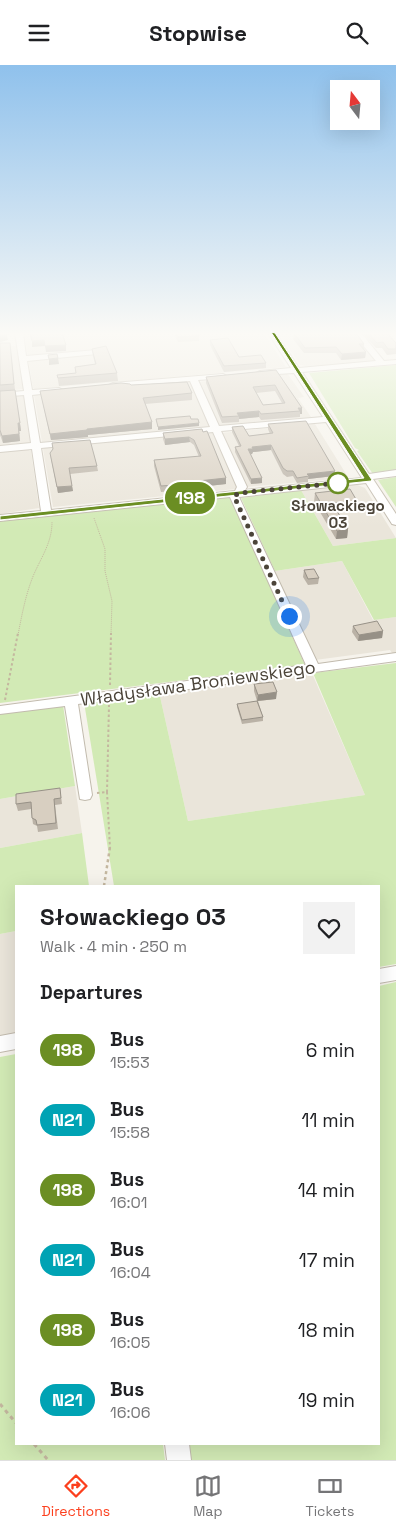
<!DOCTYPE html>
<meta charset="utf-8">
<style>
body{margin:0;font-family:"Space Grotesk",sans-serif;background:#f2f2f2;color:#202124;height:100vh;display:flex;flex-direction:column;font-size:19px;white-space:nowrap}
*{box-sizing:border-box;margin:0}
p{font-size:16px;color:#757577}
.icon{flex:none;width:28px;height:28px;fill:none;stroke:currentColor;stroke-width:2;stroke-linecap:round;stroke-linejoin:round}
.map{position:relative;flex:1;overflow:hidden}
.drawer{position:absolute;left:15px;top:820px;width:365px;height:560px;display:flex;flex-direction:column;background:#fff;border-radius:0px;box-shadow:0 5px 20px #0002}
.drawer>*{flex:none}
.badge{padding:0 10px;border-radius:16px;font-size:18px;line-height:32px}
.needle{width:32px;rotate:344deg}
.controls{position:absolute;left:330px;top:15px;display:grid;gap:10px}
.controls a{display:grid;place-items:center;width:50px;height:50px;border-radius:0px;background:#fff;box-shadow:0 5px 20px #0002;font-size:25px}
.you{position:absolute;width:25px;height:25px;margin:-12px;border:4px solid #fff;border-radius:50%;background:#1a73e8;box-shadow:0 0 0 8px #1a73e833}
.map>.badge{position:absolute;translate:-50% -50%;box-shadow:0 0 0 2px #fff}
h2{padding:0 25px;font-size:19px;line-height:45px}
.round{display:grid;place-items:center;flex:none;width:52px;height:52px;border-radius:0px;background:#f2f2f2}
.overview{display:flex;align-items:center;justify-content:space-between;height:85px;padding:0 25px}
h1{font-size:24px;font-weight:700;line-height:38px}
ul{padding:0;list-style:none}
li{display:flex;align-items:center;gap:15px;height:70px;padding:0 25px}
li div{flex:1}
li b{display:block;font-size:19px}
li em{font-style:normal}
li .badge{min-width:55px;font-weight:700;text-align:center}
header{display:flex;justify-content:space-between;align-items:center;height:65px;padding:0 25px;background:#fff;font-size:22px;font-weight:700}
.menu{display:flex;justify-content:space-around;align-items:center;height:70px;border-top:1px solid #e0e0e0;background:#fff;font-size:14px;color:#757577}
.menu a{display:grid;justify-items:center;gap:2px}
.menu .selected{color:#fc3f1d}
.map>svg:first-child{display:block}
.residential{fill:#eae5da}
.green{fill:#d2eab5}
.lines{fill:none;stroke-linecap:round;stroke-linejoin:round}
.minor-casing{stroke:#c2bbae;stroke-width:2}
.path-far3{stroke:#c4b79f;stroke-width:1;stroke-dasharray:1 1;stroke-linecap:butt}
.path-far2{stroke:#c4b79f;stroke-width:2;stroke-dasharray:2.5 2.5;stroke-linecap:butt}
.path-far1{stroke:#c4b79f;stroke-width:2.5;stroke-dasharray:3 3;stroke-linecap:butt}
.path{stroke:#c4b79f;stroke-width:3;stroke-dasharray:4 4;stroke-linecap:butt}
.minor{fill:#fff;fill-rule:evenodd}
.wall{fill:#bab2a6;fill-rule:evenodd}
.shaded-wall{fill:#979187}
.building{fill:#d8cfc1;stroke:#979187;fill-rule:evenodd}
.line{fill:#6b8e23;stroke:#fff}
.walk{stroke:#4b4439;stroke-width:5;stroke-dasharray:0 9}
.stop-dot{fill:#fff;stroke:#6b8e23;stroke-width:2.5}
.labels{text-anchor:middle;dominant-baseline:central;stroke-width:4;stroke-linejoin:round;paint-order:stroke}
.far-stop-label{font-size:15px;font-weight:bold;fill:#4b4439;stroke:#fff}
.street-label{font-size:18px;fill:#4b4439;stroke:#fff}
</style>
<header><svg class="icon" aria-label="menu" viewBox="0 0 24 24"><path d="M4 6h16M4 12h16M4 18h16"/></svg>Stopwise<svg class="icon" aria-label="search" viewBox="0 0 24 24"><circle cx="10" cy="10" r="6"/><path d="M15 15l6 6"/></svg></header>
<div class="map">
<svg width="396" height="1395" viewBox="0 0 396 1395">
<rect width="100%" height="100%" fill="#f6f3ec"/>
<path class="residential" d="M24,268H264L286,302L35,324L33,323Z
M279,268H353L376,297L306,301L300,300Z
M14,281H16L23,324L0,327V282Z
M287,308L304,332L298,333L311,352L309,354L220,362L218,361L197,317Z
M187,317H190L210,361L209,363L42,377L34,330L36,329Z
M20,330L24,331L30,378L0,382V332Z
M312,359H315L348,412L346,413L246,422L221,368Z
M212,367L238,423L236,424L53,442L43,384L45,383Z
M28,385L31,386L39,443L0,449V387Z
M355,419L365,423L396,473L333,481L301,425Z
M342,496L373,555L396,552V588H392L390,585L315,595L275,506Z
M311,606L365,730L188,756L159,627Z
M75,721L82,768L0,783V734Z
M16,866V970L0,973V869Z"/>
<path class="green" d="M396,300V407L373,409L357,386L359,385L355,383L309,308Z
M396,412V442L378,415Z
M301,425L333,481L396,473V552L374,555L342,496L275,506L241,433Z
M230,431L305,600L0,638V456Z
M396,598V899L379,902V821H114L84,637L159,627L188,756L365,730L313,608Z
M63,640L75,721L0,734V648Z
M82,768L89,821H16V866L0,869V783Z
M396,917V1395H187L184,1379H379V921Z
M16,989V1379H163L165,1395H0V992Z"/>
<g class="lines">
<g class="minor-casing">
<path id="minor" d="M15,268H23L26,291L97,285L101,287L97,289L27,296L32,325L59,323L63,325L59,327L32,330L40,378L210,362L190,316L110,322L109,320L113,318L223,309L227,311L226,313L198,315L219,361L323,352L294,308L260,310L256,308L260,306L291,303L268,268H276L299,303L376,296L353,268H361L384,296L396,295V299L302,307L369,409L396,405V411L373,414L396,449V460L392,459L366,418L239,432L318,599L396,588V596L78,639L92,730L90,734L85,735L80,734L65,641L0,649V641L306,600L230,432L0,456V450L41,446L32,384L0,387V381L31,378L24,330L0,332V328L24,326ZM326,357L362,413L245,425L247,422L221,366ZM213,367L237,422L235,426L51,445L41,383Z
M396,901V915L379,918V904Z
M16,968V984L0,987V971Z
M165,1379H189L191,1395H167Z"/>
</g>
<path class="path-far3" d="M94,453L105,484V506L112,536L111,570
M18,570C22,549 26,528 34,509C42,491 52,477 52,457"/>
<path class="path-far2" d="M110,620L111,568
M5,635L18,568
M107,727L109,640
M97,728L107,727L110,783"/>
<path class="path-far1" d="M104,821L110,782"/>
<path class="path" d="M0,1339L16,1358
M34,1379L48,1395"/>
<use href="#minor" class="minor"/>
</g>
<path class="wall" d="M174,268H198L199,271V276L178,277Z
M294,268H356L364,279V284L366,287L365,293L341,295L336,288H304L293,274Z
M362,268H387L396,278V289L387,290L382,283H376Z
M210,275L239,292L266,298V303L224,307L210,280Z
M0,278H10L15,325L21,366H19L20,376L3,378L0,370Z
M92,284L117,308L118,316L59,321L57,310L76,308L75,302L95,299L93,291Z
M276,305L302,343V349H300V352L261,355L259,352L239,354V357L222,358L206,318V312ZM275,326L282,338L263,340L256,328Z
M131,320L192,328V335L145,339L152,357V364L88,370V372L51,375L40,326Z
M268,359L334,411L308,414V417L297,418L293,411L287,412L283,409L271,385L253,387L252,389H250L262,413V418L251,419L235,387V382L239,381L232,367V362L249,371L270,369L268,364Z
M202,364L226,413V419L199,422V424L161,427L154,401V395L199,392L194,380L190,377L165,380L163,374V368Z
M52,378L97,401L98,406L70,409L73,426L58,428L51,394L50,388L53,385Z
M315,428L357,436L356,444L337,446L348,464L347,473L336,474L314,437Z
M304,505L319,513L318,519L308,520L303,512Z
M353,561L383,566L382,573L358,576L352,567Z
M254,619L276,634L258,636L263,652V656L242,659L237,642V639L257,636L254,626Z
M60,723L62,739L55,740L58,764L38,767L37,761L33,759L31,744L18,746L16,739Z"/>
<path class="shaded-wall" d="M7,270L8,275L0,277V271Z
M44,275L45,281L32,282V276Z
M66,280V286L46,287L45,281Z
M366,287L365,293L341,295L342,289Z
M58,293L59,299L49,300V294Z
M298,343H302V349H300V346Z
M259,346V352L239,354V351L237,348Z
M152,357V364L88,370V372L51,375L50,369L87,364Z
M18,358H20L21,366H19L20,376L3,378L2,371Z
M199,358V361L158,365V362Z
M189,372L190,377L165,380V374Z
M271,380V385L253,387L252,389L248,390V384L252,382Z
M335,406L334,411L308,414L309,411L307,409Z
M226,413V419L199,422L198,416Z
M262,413V418L251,419V414Z
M72,421L73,426L58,428L57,422Z
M348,464L347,473L336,474L337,466Z
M383,566L382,573L358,576L359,570Z
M277,627L276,634L257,636L258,630Z"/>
<path class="building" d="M0,268H1L7,270L0,271Z
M30,268H62L66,280L45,281L44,275L32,276Z
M176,268H198L199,271L178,272Z
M294,268H356L364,279H359L366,287L342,289L336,282L305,283Z
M368,268H387L396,278V284H388L383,277L377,278Z
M228,273L239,292L261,290L266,298L224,301L210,275Z
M0,278H10L14,319L0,320Z
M106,281L117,308L58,313L57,310L76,308L75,302L96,299L92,284Z
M57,289L58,293L49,294L48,290Z
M276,305L302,343H298L300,346L261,349L259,346L237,348L239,351L222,352L206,312ZM275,320L285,338L263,340L253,322Z
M187,317L192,328L143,333L152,357L87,364V365L50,369L40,326L121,318L130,319L131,320Z
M15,325L20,358H18L19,369L2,371L0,365V326Z
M190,351L191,354H198L199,358L158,362L156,354Z
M306,356L335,406L307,409L309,411L297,413L293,406H287L283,403L271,380L252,382L253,384H248L262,413L251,414L235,382L241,381L232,362L243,361L249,371L273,368L268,359Z
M202,364L203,367L207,366L226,413L198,416L199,418L161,421L154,395L201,391L194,375L189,372L165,374L163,368Z
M90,375L97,401L69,403L72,421L57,422L50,388L53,384L52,378Z
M350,424L357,436L332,438L348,464L337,466L315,428Z
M314,504L319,513L308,514L304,505Z
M377,556L383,566L359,570L353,561Z
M273,617L277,627L258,630L254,619Z
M257,636L263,652L242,655L237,639Z
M60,723L61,733L54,734L56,758L37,760L36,755L32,753L31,737L16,739V729Z"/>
<linearGradient id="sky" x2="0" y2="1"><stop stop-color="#8fc1ec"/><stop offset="0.58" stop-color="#fbfaf6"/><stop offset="1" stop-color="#fbfaf6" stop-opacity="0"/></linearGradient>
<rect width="396" height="463" fill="url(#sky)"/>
<path class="line" d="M271,267L275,268L372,415L371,416L0,455V451L364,413Z"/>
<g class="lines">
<path class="walk" d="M289,551L234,431L239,428L338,418"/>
</g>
<circle class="stop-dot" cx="338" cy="418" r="10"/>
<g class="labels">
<g class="far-stop-label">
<text x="338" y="440">Słowackiego<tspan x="338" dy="17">03</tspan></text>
</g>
<g class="street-label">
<text transform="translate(198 618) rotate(-8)">Władysława Broniewskiego</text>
</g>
</g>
</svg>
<div class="controls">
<a><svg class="needle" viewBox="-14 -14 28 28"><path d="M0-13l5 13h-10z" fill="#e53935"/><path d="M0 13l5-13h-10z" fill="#757577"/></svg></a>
</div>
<div class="you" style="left:289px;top:551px"></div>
<b class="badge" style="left:190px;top:433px;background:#6b8e23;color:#fff">198</b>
<section class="drawer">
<div class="overview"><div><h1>Słowackiego 03</h1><p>Walk · 4 min · 250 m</p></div><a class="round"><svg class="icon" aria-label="heart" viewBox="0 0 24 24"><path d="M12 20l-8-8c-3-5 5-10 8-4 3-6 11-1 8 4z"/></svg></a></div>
<h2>Departures</h2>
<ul>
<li><span class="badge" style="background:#6b8e23;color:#fff">198</span><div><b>Bus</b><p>15:53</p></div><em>6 min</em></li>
<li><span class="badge" style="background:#00a3b4;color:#fff">N21</span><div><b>Bus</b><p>15:58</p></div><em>11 min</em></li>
<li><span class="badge" style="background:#6b8e23;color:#fff">198</span><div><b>Bus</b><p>16:01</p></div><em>14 min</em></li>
<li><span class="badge" style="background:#00a3b4;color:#fff">N21</span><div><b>Bus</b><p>16:04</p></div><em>17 min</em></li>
<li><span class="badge" style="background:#6b8e23;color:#fff">198</span><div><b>Bus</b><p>16:05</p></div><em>18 min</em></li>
<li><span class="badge" style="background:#00a3b4;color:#fff">N21</span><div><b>Bus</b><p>16:06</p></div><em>19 min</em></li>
</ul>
</section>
</div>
<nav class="menu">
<a class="selected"><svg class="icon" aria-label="directions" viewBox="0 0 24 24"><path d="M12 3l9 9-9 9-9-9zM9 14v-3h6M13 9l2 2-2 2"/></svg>Directions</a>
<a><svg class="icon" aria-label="map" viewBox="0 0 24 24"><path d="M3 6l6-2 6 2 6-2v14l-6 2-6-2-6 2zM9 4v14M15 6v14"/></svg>Map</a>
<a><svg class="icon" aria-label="tickets" viewBox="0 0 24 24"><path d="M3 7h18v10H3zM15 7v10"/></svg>Tickets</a>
</nav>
